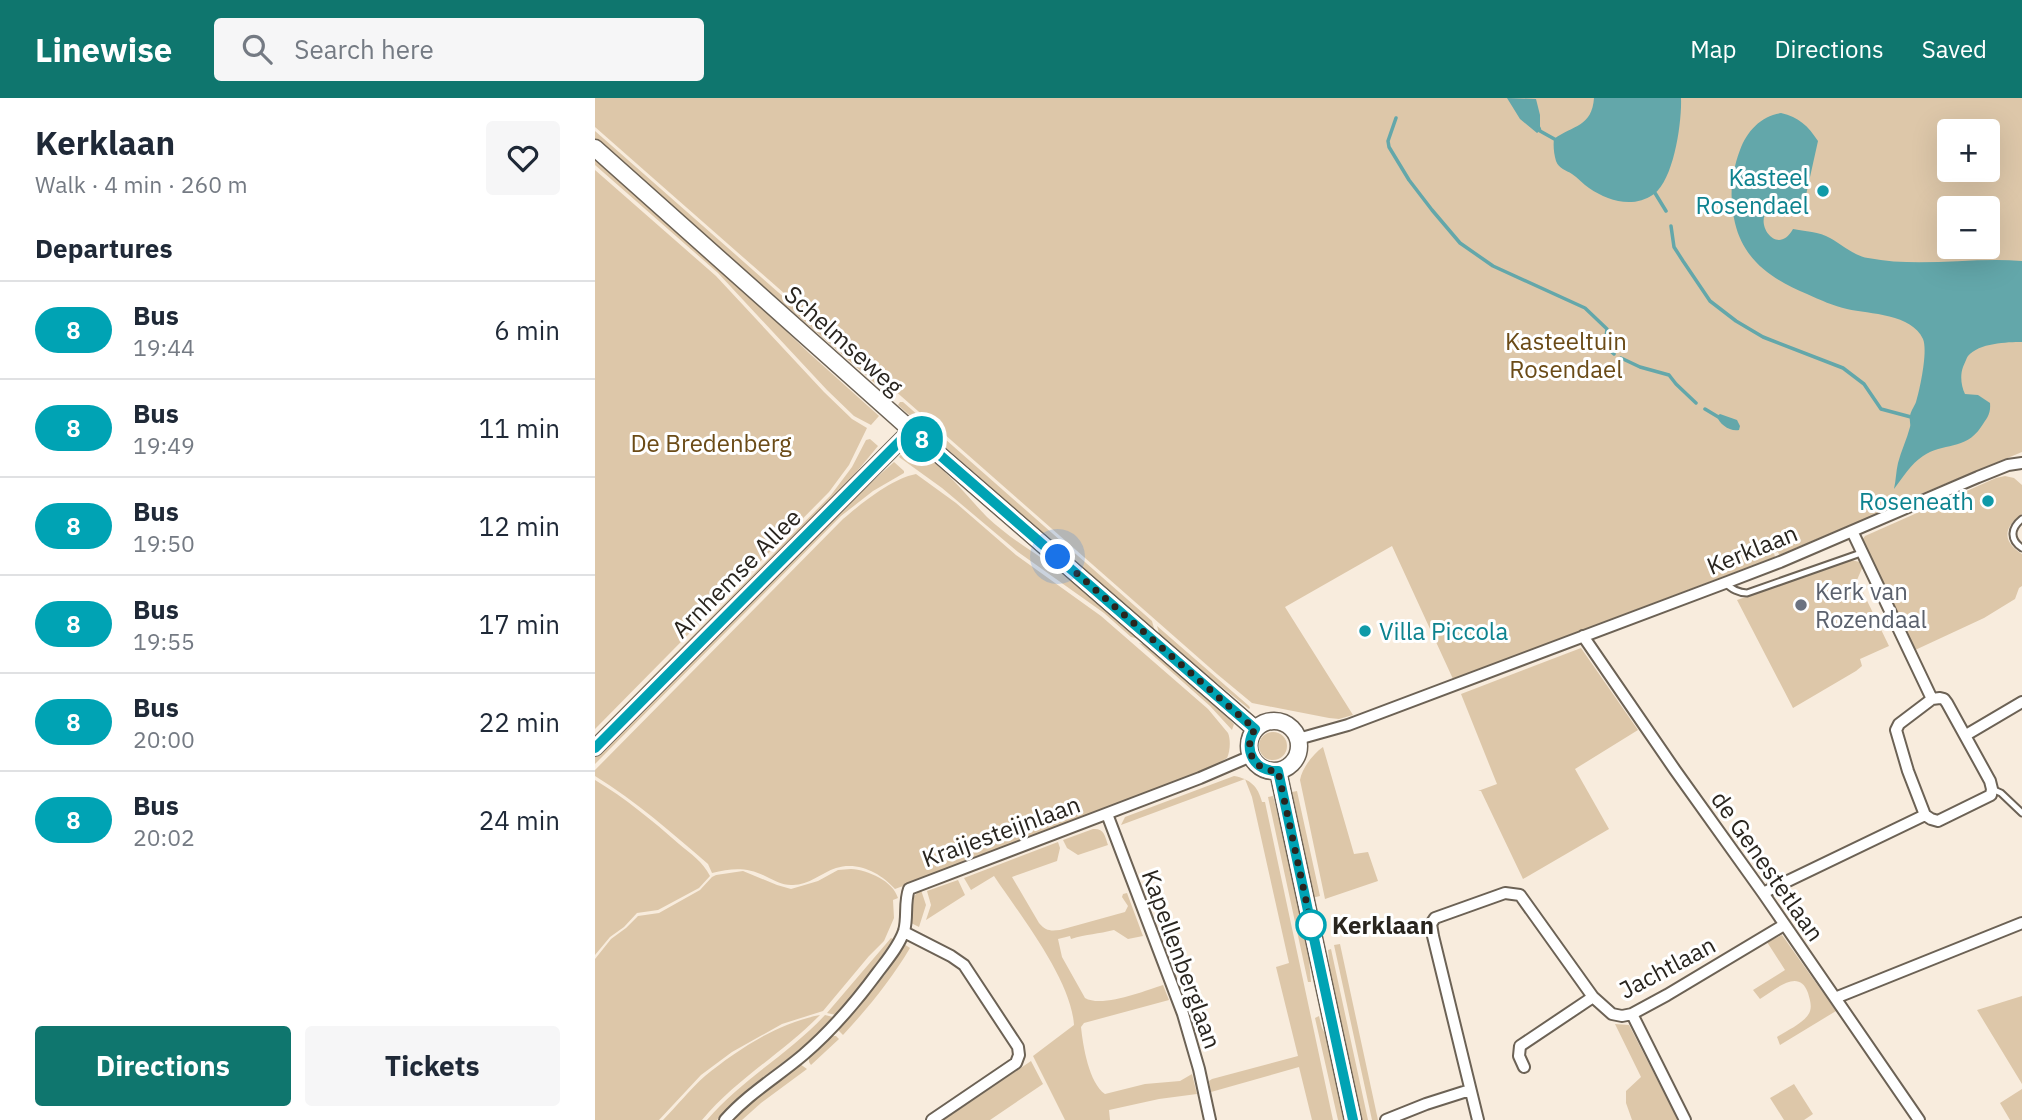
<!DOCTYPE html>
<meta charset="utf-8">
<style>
body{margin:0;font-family:"IBM Plex Sans",sans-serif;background:#f6f6f7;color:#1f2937;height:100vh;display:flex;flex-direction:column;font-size:26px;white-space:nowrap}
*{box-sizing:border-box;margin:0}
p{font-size:23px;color:#747a83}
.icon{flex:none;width:38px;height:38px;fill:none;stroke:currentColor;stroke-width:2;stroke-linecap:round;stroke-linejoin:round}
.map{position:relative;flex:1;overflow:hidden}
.sheet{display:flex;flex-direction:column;background:#fff;width:595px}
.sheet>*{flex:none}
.badge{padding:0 14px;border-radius:23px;font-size:24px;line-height:46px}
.fabs{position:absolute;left:1342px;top:21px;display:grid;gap:14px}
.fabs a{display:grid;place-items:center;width:63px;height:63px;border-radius:7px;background:#fff;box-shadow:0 7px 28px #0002;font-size:35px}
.you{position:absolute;width:35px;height:35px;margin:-18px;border:5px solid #fff;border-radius:50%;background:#1a73e8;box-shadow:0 0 0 10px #1a73e833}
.map>.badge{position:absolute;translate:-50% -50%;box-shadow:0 0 0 4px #fff}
h2{padding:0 35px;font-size:26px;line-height:63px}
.round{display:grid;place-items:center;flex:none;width:74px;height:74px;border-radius:7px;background:#f6f6f7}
.overview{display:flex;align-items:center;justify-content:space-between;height:119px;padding:0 35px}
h1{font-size:33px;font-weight:800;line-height:52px}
.button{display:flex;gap:14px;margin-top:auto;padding:14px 35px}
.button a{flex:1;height:80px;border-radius:7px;background:#0f766e;color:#fff;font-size:28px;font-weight:800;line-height:80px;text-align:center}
.button a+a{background:#f6f6f7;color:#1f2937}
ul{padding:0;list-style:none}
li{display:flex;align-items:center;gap:21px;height:98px;padding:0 35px;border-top:2px solid #e0e1e3}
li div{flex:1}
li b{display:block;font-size:26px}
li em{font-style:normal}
li .badge{min-width:77px;font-weight:700;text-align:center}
header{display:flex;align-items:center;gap:42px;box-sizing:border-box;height:98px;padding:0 35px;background:#0f766e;color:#fff}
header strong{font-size:33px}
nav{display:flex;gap:38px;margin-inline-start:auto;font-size:24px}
.search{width:490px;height:63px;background:#f6f6f7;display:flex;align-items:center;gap:18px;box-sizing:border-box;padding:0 24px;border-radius:7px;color:#747a83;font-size:26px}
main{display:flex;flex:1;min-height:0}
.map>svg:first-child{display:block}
.green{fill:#ddc7a9;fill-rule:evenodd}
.water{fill:#63a7aa}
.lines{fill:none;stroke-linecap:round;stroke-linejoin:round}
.stream{stroke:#63a7aa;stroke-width:3.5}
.service-casing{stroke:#6c6255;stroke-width:9}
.minor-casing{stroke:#6c6255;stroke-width:14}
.tertiary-casing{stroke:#6c6255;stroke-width:18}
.secondary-casing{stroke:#6c6255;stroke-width:19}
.service{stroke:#fff;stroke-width:5}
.minor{stroke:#fff;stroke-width:10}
.tertiary{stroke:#fff;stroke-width:14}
.secondary{stroke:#fff;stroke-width:16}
.line-casing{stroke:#fff;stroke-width:16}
.line{stroke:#00a3b4;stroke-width:10}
.walk{stroke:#29251f;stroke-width:7;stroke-dasharray:0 12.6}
.culture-dot{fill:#0f9aa8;stroke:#fff;stroke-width:2.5}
.worship-dot{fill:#6b7280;stroke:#fff;stroke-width:2.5}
.stop-dot{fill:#fff;stroke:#00a3b4;stroke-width:3.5}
.labels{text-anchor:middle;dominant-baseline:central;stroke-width:6;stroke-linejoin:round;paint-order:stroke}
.culture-label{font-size:24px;fill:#0d838f;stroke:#fff;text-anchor:end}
.street-label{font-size:24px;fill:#29251f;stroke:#fff}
.park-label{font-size:24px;fill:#6b4b17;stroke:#fff}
.worship-label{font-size:24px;fill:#5b616d;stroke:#fff;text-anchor:start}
.stop-label{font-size:24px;font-weight:bold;fill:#29251f;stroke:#fff;text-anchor:start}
</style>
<header>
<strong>Linewise</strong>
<div class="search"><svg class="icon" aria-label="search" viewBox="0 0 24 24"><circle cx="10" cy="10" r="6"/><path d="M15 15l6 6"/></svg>Search here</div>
<nav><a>Map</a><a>Directions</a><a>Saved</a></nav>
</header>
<main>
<section class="sheet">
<div class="overview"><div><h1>Kerklaan</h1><p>Walk · 4 min · 260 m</p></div><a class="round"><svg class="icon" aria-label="heart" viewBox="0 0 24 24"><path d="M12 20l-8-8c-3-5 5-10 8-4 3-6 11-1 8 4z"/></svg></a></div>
<h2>Departures</h2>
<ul>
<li><span class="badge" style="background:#00a3b4;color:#fff">8</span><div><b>Bus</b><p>19:44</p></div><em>6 min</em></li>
<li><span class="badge" style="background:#00a3b4;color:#fff">8</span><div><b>Bus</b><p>19:49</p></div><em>11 min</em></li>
<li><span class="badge" style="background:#00a3b4;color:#fff">8</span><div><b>Bus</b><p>19:50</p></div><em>12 min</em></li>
<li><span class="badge" style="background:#00a3b4;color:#fff">8</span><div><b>Bus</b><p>19:55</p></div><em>17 min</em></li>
<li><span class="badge" style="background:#00a3b4;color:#fff">8</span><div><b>Bus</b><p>20:00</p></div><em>22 min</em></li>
<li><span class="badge" style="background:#00a3b4;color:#fff">8</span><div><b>Bus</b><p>20:02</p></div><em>24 min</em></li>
</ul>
<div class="button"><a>Directions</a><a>Tickets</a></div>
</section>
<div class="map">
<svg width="1427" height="1022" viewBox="0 0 1427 1022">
<rect width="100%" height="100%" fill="#f8ecdd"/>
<path class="green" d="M0,0H1427V354L1306,404L1303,407L1184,457L1183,454L1179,455L1180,459L858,581L797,448L690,509L758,617L744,621L734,620L657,605L622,576L0,29ZM1354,33H1393V72H1354ZM1354,110H1393V149H1354Z
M0,33L299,296V302L0,41Z
M0,59L123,168L214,255L283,317L284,318L276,327L259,318L232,292L123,175L0,67Z
M0,72L121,178L229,294L257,321L272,330L254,367L234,394L0,631Z
M305,304H308L557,523L560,534L332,333L303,307Z
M275,341L283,348L240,400L0,643V637L236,397L257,369L271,342Z
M317,353C340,356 375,402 392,419C412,438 435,452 457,467C489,490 520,516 548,542L536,539L509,515L423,454L347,390L304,359L307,355Z
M299,364L309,373V375L278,393L246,418L0,666V659L243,414Z
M321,376L361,405L421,457L506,518L613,611L633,635C636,642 635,654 632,660L610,673L508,713L300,791C286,775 263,763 241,770C226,775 213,788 196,787C187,787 178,782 170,778C152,769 137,770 117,775L113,766C77,735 41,703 0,678V672L248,421C267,405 296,381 321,376Z
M1410,378L1419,380L1427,387V416C1408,430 1407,443 1427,456V488L1424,490L1420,501L1389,520L1318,553L1267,442L1270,438L1401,380Z
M1256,462L1265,464L1268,468L1262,482L1294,548L1265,561L1267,568L1261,573L1198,610L1142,502Z
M562,528L654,608L655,610L654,611L565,539Z
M544,545L556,548L597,584L639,626L637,632L615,608Z
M986,550L1043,632L980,671L1014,731L928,781L886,693H883L902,686L866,596Z
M664 648a14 14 0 1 1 28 0a14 14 0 1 1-28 0Z
M728,649L759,756L773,754L783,783L730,801L705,682C707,670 718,656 728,649Z
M639,678C655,681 663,688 667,704H670L738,1022H717L704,969L616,994L614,983L617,981L703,958L681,869L694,865L657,699L650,681L526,727L530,719Z
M0,682C30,700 58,723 84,746C96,756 108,764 115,778L104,790L63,812L42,815L29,829L15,839L0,857Z
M702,693L725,798L717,800L701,726L697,694Z
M678,698L696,767L713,850L716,884H713L673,699Z
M498,731C509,730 510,738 513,747L483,757L472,750L468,742Z
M463,744L465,750L462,763L417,779L444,825C451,833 455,833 465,832L530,814L533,808L527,799L528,796L532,795L548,838L533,841L519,832C503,836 492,836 476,841L475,838L463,841L467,859L490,900C507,910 549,893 568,887L574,902L489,925L486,929C488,948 494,985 510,996L550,986L585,983L597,976L602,996L564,1001L514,1012L515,1022H470L438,958L479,927C476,881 425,817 399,778L376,792L369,780Z
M256,771C273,772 298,783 303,800L298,802L299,820L289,843L274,858L228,913L187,926L137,954L106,977L64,1022H0V861L16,841L31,830L43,818L64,815L105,792L117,779L121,777L148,773L182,787L196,791L223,783L243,772Z
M363,782L370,797L331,822L336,807L332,793Z
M326,792L331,807L324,829L316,825C316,811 314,799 326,792Z
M1187,837L1241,913L1185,947L1182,939C1191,933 1207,926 1213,917C1218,910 1215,902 1213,895C1204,869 1180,892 1165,901L1158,892L1190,872L1172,844Z
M296,840L298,841L272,880L241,917L232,915Z
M309,846L315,850C296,882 273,910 248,937L244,933V929L289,878Z
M745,846L783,1022H777L739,847Z
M736,851L773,1022H765L736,883L733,852Z
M1427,898V986L1382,912Z
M225,917C188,955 141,981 107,1022H68C82,1008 95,991 110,978C143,951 183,925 225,917Z
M230,917L238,919L207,950L155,989L122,1022H112C147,981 194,956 230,917Z
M724,918L727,930L733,941L751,1022H743L720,920Z
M1020,926L1034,927L1083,1022H1037L1031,1005V993L1046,979Z
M237,938H241L244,941L216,967L214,964V959Z
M436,963L448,986L395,1022H349Z
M205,966L212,971L166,1005L147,1022H137L162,999Z
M1199,986L1218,1016L1209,1022H1189L1175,1000Z
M1427,991V1022H1415L1405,1005Z"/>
<path class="water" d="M912,0L941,1L945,17V33L942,35L925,21Z
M999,0H1086C1087,24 1079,81 1059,96C1038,111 1013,103 994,90C988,86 983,80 977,76C971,72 964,71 961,63C959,56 958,48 959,41C978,27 997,29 999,0Z
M1186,15C1204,19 1213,28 1223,43L1207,115C1200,113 1192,110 1185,110C1150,109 1179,165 1198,131C1209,133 1225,134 1235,140C1248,147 1259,158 1273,160C1324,170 1376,159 1427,163V244C1412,244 1384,245 1373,258C1372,259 1369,267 1368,269C1365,277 1366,288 1370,296L1383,297L1395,305C1396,316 1392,320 1386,329C1370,353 1348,344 1328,358C1316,366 1308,379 1299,391C1301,382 1301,373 1303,365C1306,353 1312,341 1315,329C1316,326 1314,322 1315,319C1315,314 1319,309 1321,304C1325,291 1333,253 1328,241C1317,216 1275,216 1252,211C1239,208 1225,202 1212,196C1178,182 1149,163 1140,125C1134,100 1136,76 1145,52C1152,33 1166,18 1186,15Z
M1125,316L1142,322L1145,328L1144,332C1135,334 1124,326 1122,318Z"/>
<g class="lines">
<path class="stream" d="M801,20L793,43L794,49L814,82L837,112L865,145L898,168L990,210L1012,231L1010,248L1019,256
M944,30L945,33L963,43
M1056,93L1060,95L1071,113
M1076,128L1079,149L1088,163L1115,203L1141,223L1168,239L1248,270L1269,286L1286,311L1316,319
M1026,260L1045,269L1074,277L1081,286L1101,305
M1110,311L1125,320"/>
<g class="service-casing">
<path id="service" d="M1427,421C1416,430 1414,441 1427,450
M1130,485C1137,491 1143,495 1152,495L1266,455
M1397,691L1406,695L1427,715"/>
</g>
<g class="minor-casing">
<path id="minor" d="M1257,433L1337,601
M988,538L1080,672L1168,795L1324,1022
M1345,600L1349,601L1352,605L1395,683L1397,691L1396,697L1343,723L1336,721L1330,717L1313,673L1301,632L1304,626L1337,601Z
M1371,637L1427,604
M703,641L753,627L1130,485L1185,464L1383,379L1413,367L1427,365
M512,716L588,916L604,971L615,1022
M1168,795L1330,717
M309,834L356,858L369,867L423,949L424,957L421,965L337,1022
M1240,900L1427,825
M1037,916L1090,1022
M929,969L924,958L925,948L998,899
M130,1022C153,996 182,979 208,957C236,933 261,904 283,874C292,862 304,848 309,833C313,820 309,805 314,791L605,680L656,658
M791,1022L831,1006L875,992
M883,1022L838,838L836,826L840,820L910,795L925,797L998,899L1017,916L1027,918L1037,916L1072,897L1189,827"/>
</g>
<g class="tertiary-casing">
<path id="tertiary" d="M0,650L316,332"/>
</g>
<g class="secondary-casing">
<path id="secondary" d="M0,50L316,332L660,631
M654 648a25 25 0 1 1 50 0a25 25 0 1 1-50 0Z
M683,673L758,1022"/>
</g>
<use href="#service" class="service"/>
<use href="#minor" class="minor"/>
<use href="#tertiary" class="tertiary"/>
<use href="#secondary" class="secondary"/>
</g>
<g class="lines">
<g class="line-casing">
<path id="line" d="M0,650L316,332L660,631C647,651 659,674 683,673L758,1022"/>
</g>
<use href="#line" class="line"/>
<path class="walk" d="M463,459L660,631C647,651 659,674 683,673L717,830L716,827"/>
</g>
<g class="culture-dot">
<circle cx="1228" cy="93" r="7"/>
<circle cx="1393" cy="403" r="7"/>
<circle cx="770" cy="533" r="7"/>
</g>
<circle class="worship-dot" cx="1206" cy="507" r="7"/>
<circle class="stop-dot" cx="716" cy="827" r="14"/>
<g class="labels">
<g class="culture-label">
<text x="1214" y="79">Kasteel<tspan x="1214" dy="28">Rosendael</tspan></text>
<text x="1379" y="403">Roseneath</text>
<text x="784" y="533" text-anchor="start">Villa Piccola</text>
</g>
<g class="street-label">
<text transform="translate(249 242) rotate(42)">Schelmseweg</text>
<text transform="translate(1157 451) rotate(-22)">Kerklaan</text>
<text transform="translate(141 475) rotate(-45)">Arnhemse Allee</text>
<text transform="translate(406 733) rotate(-20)">Kraijesteijnlaan</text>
<text transform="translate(1173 768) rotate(55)">de Genestetlaan</text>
<text transform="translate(587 861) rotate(70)">Kapellenberglaan</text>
<text transform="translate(1072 869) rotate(-28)">Jachtlaan</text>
</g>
<g class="park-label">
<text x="971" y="243">Kasteeltuin<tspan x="971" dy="28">Rosendael</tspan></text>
<text x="116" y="345">De Bredenberg</text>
</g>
<g class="worship-label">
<text x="1220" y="493">Kerk van<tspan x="1220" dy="28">Rozendaal</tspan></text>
</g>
<g class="stop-label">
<text x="737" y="827">Kerklaan</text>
</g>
</g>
</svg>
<div class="fabs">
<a>+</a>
<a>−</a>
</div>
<div class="you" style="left:463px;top:459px"></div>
<b class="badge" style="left:327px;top:341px;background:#00a3b4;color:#fff">8</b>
</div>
</main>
